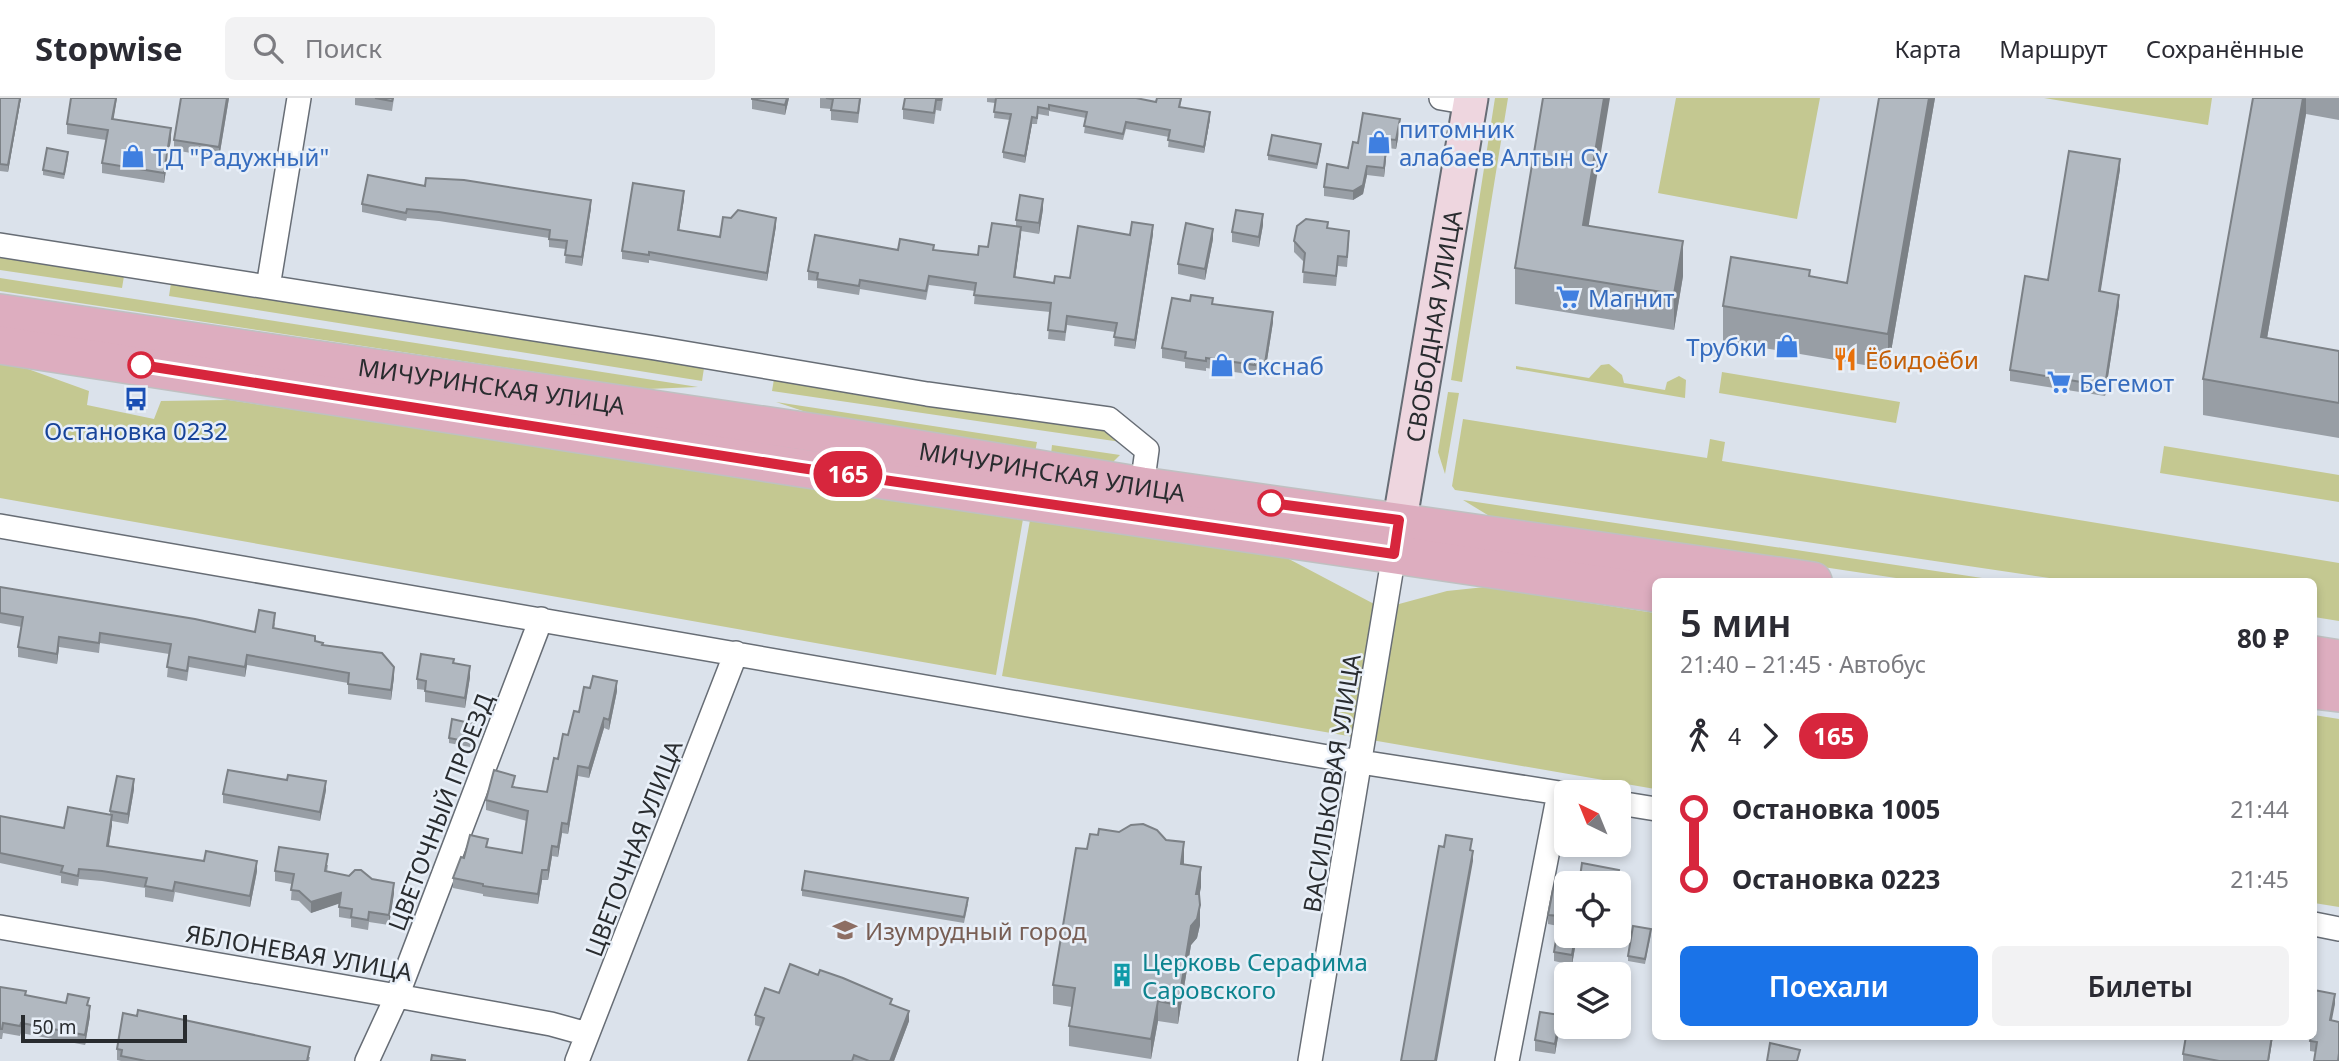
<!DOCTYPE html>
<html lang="ru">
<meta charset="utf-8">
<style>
body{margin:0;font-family:"Noto Sans",sans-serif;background:#f2f2f3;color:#2b2b33;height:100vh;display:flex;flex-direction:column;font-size:26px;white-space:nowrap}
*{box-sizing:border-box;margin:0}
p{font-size:23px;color:#7c7c81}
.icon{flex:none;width:38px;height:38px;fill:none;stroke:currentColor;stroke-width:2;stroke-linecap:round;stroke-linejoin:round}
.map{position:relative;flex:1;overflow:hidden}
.drawer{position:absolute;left:1652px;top:480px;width:665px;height:462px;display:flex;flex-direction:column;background:#fff;border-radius:10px;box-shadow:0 4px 10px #0003}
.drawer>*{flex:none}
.badge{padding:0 14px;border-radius:23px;font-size:24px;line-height:46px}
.needle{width:46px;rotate:317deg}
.controls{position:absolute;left:1554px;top:682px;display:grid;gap:14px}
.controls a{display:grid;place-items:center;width:77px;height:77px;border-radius:10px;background:#fff;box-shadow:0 4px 10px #0003;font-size:35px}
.scale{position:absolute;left:21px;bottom:18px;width:166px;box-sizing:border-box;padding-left:7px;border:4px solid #292c2f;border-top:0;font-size:19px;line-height:24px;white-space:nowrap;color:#292c2f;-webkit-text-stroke:5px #e8eff8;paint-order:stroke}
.map>.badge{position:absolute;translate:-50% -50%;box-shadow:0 0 0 4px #fff}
.legs{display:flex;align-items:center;gap:10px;height:77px;padding:0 28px;font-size:23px}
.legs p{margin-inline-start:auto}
.overview{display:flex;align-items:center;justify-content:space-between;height:119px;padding:0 28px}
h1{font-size:38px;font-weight:600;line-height:52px}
.cta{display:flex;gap:14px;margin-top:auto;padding:14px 28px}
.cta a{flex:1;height:80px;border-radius:10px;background:#1a73e8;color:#fff;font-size:28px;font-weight:600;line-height:80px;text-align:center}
.cta a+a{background:#f2f2f3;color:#2b2b33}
ul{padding:0 28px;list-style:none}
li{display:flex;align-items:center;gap:24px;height:70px;font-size:26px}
li i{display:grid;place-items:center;width:10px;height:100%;margin:0 9px;background:currentColor}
li i::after{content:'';width:18px;height:18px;margin:-9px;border:5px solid;border-radius:50%;background:#fff}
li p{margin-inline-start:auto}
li:first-child i{background:linear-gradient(#0000 50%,currentColor 0)}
li:last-child i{background:linear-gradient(currentColor 50%,#0000 0)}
header{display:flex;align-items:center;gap:42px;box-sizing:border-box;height:98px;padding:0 35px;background:#fff;border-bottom:2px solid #e1e1e2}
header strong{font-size:33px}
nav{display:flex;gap:38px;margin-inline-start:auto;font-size:24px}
.search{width:490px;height:63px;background:#f2f2f3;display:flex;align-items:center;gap:18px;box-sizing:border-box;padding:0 24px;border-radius:10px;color:#7c7c81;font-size:26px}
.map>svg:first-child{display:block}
.green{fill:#c4c891}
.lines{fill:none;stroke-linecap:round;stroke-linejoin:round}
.minor-casing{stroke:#676d75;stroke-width:26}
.secondary-casing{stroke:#676d75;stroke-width:37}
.primary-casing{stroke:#bfc0c1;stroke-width:40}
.minor{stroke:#fff;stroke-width:23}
.secondary{stroke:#eed6df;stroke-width:33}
.primary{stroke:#ddadbf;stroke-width:37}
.wall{fill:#989ea5}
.shaded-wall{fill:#7c8186}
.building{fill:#b1b8c0;stroke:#7c8186;stroke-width:2}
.line-1-casing{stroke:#fff;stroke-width:16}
.line-1{stroke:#d7263d;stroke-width:10}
.stop-1-dot{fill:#fff;stroke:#d7263d;stroke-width:3.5}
.labels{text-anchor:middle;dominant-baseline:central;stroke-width:5;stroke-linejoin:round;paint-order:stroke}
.shop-label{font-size:24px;fill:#366cbe;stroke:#e8eff8;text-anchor:start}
.street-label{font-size:24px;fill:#292c2f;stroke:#e8eff8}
.food-label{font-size:24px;fill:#c56008;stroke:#e8eff8;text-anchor:start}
.transit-label{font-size:24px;fill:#164399;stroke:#e8eff8}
.education-label{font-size:24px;fill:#785e54;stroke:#e8eff8;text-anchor:start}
.culture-label{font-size:24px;fill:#0d838f;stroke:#e8eff8;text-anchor:start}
</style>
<header>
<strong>Stopwise</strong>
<div class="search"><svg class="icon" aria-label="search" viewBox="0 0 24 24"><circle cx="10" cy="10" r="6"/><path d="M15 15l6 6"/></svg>Поиск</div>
<nav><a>Карта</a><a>Маршрут</a><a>Сохранённые</a></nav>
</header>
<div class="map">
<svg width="2339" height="963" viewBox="0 0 2339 963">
<rect width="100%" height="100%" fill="#dbe2eb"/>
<path class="green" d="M1495,0H1508L1462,284L1451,282Z
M1676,0H1820L1797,121L1658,95Z
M2044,0H2212L2208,27Z
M0,158L124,178L122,190L0,172Z
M0,180L698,289L647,291L0,193Z
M171,185L704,270L702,283L169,198Z
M0,266L28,271L89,293L87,307L154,321L161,303L229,302L1023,421L996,577L0,400Z
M1609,266L1622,277L1624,285L1665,292L1667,284L1679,278L1686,282L1685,300L1516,271V268L1589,280L1601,267Z
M1722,274L1900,304L1896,325L1719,295Z
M774,281L1051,322L1109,334L1121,344L772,293Z
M1448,294L1459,295L1445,376L1438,354Z
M776,304L1037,344L1035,354L839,325Z
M1463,321L1707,360L1710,341L1725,344L1722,363L2339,465V523L2314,519V483H2070L1455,392L1452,388Z
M1052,347L1120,357L1112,365L1051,356Z
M2164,348L2339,377V404L2160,375Z
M1463,402L2002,483H1916L1491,419Z
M1030,422L1287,460L1376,507L1399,506L1447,493L1485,489L1655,515V691L1002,578Z
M2314,617L2339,621V809L2314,805Z"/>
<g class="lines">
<g class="minor-casing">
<path id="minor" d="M1441,0L1470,5
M0,147L655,250L927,296L1109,321L1147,352L1142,388
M268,189L299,0
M0,428L1322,658L1566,696
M1619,705L1656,711
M2314,826L2339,831
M0,829L397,898L551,926L587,936
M367,963L397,898L541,521
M577,963L736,555
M1310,963L1394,456
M1507,963L1559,695"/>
</g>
<g class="secondary-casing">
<g id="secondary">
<path id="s1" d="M1395,451L1471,0"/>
</g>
</g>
<g class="primary-casing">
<g id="primary">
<path id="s2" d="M0,215L850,340L1142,388L1813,483"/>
<path d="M0,247L801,370L1656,495"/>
<path d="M2314,557L2339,561"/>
<path d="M2314,592L2339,595"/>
</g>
</g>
<use href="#minor" class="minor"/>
<use href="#secondary" class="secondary"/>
<use href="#primary" class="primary"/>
</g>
<path class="wall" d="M0,0H21L8,74L0,73Z
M181,0H229L219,60L174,52V42Z
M355,0H394L392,13L355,7Z
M752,0H789L785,17L752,11Z
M820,0H861L858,25L831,22V11L820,10Z
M943,0L941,13L936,12L934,26L903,21V11Z
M987,0H1136L1156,4L1157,0H1182L1180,9L1210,21L1204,55L1168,49L1169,39L1126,31L1123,42L1084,35L1086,20L1049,13V18L1038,16L1037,26H1032L1025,65L1003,60V54L1010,22L994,20L995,5L987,4Z
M1879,0H1935L1888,271L1723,243V208L1810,178L1847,185Z
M2253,0H2339V22L2306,16L2267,240L2339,253V340L2203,317V281Z
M114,21L171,41L164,85L102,75V65L106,42L67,36V26Z
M1400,30L1396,51L1387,50L1384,79L1367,77L1363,96L1353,102L1324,98V89L1348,70L1358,45Z
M1321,51L1317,71L1268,62V57Z
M68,60L64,81L43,77V72Z
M2120,71L2100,194L2119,207L2105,298L2010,283V272L2048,182Z
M425,88L591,110L582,168L565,165L566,151L549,149V140L439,123L407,120L406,123L362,114V106Z
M684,101L679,132L720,139L776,128L767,183L649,162V165L622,161V153Z
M1043,111L1039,136L1021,133L1015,180L1054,185L1070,180L1130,137L1153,136L1135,251L1114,248L1115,234L1067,227L1065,243L1048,241L1050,214L974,206L975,193L929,187L926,202L860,191L859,197L817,190V183L808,182V173L898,152H934L978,157L1016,128V122Z
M1263,127L1259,149L1232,144V134Z
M1589,128L1683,178L1674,232L1515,206V170Z
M1328,131L1349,143L1347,169L1338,168L1336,188L1303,185L1304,164L1294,154V143Z
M1213,141L1205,182L1178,176V166Z
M1213,206L1273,224L1265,275L1255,273V277L1206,270V273L1185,270V264L1162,260V250Z
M0,489L255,534L275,525L274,531L315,543L394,579L391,602L348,596V585L247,567L245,579L189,569L187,583L167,579L169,556L100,545L99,555L59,549L57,566L18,559V549L22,529L0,525Z
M454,566L470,579L465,610L425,604V592L417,591V581Z
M590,590L617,593L609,632L604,630L589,680L578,678L568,736L562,735L558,759L552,758L548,782H542L538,806L483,798V796L453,790V780L464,760L488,750L522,755L527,723L486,712V702L515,688V689L547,694L558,661Z
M474,631L470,649L449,645V640Z
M134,691L128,726L112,723L109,748L257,773L250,809L175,794L173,804L145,799V790L102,783L79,781L78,788L61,785V778L0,765V718L64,730L110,717V713Z
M326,692L320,723L223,705V696Z
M1098,737L1184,764V767L1201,789L1199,797L1200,827L1197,840L1191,847L1178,926L1158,923L1151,961L1069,948V928L1072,909L1053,906V887L1087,751Z
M328,767L327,774L372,781L394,795L389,827L369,824L368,832L351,829V821L339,819V805L311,815L299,803L291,802L292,786L275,783V773Z
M1553,791L1577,838L1572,867L1554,863V854L1558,828L1548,826V817Z
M802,792L968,806L964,825L802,798Z
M1651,836L1645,866L1628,863V858Z
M0,889L26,897L66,905L89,908L90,918L85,947L21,935L20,938L3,935L2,941H0Z
M779,895L892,906L909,923L894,963H748L761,929L755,927V917Z
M2335,906L2316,954L2310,953V941L2290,938H2314Z
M1560,928L1555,956L1535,953V942Z
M117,951L310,959L309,963H121L117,962Z
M2183,956L2269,963H2183Z"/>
<path class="shaded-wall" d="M20,0H21L8,74V67Z
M116,0H117L112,31V21Z
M227,0H229L219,60V49Z
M787,0H789L785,17V7Z
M1604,0H1610L1583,162V127Z
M1929,0H1935L1888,271V236Z
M2303,0H2306V16L2261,275V239Z
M1210,14V21L1204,55V49Z
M1032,19V26L1025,65V58Z
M1400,21V30L1396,51V42Z
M171,30V41L164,85V75Z
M1387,41V50L1384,79V70Z
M2120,61V71L2099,204V193Z
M1367,68V77L1363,96L1353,102V93Z
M684,93V101L678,140V132Z
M1043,101V111L1039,136V125Z
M591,102V110L582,168V159Z
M1263,116V127L1259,149V139Z
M776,120V128L767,183V175Z
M1153,127V136L1135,251V242Z
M1021,129V137L1014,188V179Z
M1213,131V141L1205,182V171Z
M1683,143V178L1674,232V196Z
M2119,197V207L2105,298V288Z
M1273,214V224L1265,275V265Z
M59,539V549L57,566V556Z
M247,557V567L245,579V569Z
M470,568V579L465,610V600Z
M394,569V579L391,602V592Z
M617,583V593L609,632V622Z
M604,620V630L589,680V670Z
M578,668V678L568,736V726Z
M134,681V691L128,726V716Z
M326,683V692L320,723V714Z
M112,717V728L107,758V748Z
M562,725V735L558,759V749Z
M1184,744V764L1181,786V766Z
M552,748V758L548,782V772Z
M1473,753V763L1437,963H1435Z
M257,763V773L250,809V798Z
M1201,769V789L1196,815V796Z
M542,772V782L538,806V796Z
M394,785V795L389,827V817Z
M341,795V805L311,815V804Z
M1200,807V827L1197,840L1191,847L1178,926V907L1191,828Z
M1575,838H1577L1572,867V857Z
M2335,896V906L2330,932V922Z
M1158,903V923L1151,961V941Z
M90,908V918L85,947V937Z
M909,913V923L894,963H890Z
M1560,917V928L1555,956V946Z
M2272,938H2273L2269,963H2268Z"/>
<path class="building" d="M0,0H20L8,67L0,66Z
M71,0H116L112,21L171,30L164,75L102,65L108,32L67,26Z
M181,0H227L219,49L174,42Z
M375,0H393L392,3Z
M752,0H787L785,7L752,1Z
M826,0H860L858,15L831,12L833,1Z
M905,0H942L941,2H936L934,15L903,11Z
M996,0H1136L1156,4L1157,0H1181L1179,9L1210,14L1204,49L1168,42L1170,32L1126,24L1123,36L1084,28L1087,14L1049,7V11L1038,9L1037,20L1032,19L1025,58L1003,54L1011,16L994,14Z
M1543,0H1604L1583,127L1683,143L1674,196L1515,170Z
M1879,0H1929L1888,236L1723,208L1731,159L1810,172L1809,178L1847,185Z
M2253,0H2303L2261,239L2339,253V305L2203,281Z
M1363,15L1400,21L1396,42L1387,41L1384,70L1367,68L1363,87L1353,93L1324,89L1327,66L1348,70L1353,44L1358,45Z
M1272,37L1321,46L1317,66L1268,57Z
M47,50L68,54L64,76L43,72Z
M2069,53L2120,61L2099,193L2119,197L2105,288L2010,272L2025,178L2048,182Z
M368,77L425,88L426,80L464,82L591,102L582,159L565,157L567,143L549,141L550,132L439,114L407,111L406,115L362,106Z
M633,85L684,93L678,132L720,139L723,119L731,120L738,112L776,120L767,175L649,154V157L622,153Z
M1020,97L1043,101L1039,125L1016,122Z
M1236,112L1263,116L1259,139L1232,134Z
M1306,121L1328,124L1327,130L1349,133L1347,159L1338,158L1336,178L1303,174L1305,155L1294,143L1297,128Z
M1132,124L1153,127L1135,242L1114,239L1117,225L1067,218L1065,234L1048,232L1051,205L974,197L976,185L929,178L926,193L860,182L859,188L817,181L818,175L808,173L815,137L898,152L900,141L934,147L933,152L978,157L979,148L988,149L992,125L1021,129L1014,179L1054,185L1055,178L1070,180L1078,128L1130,137Z
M1186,125L1213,131L1205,171L1178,166Z
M1191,197L1213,200L1212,206L1273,214L1265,265L1255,264V267L1206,260V263L1185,260L1186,254L1162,250L1172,200L1190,203Z
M0,489L195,521L255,534L259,512L275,515L273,530L315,538V543L323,545L322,547L382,555L394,569L391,592L348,586L349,575L247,557L245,569L189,559L187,573L167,569L171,546L100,535L99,545L59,539L57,556L18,549L23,519L0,515Z
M421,556L454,561L453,565L470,568L465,600L425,593L426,583L417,581Z
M593,578L617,583L609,622L604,620L589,670L578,668L568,726L562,725L558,749L552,748L548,772H542L538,796L483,788V786L453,780L461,759L464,760L470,737L488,741L486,749L522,755L528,713L486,702L494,672L515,678L512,689L547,694L554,660L558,661L563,636L568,637L574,613L579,614L584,589L590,590Z
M452,621L474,626L470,644L449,640Z
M228,672L287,682L288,677L326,683L320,714L223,696Z
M117,678L134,681L128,716L110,713Z
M68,709L112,717L107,748L204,763L206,753L257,763L250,798L175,784L173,793L145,788L147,780L102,773L79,771L78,778L61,774L63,768L0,755V718L64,730Z
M1143,726L1157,732L1166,742L1184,744L1181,766L1201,769L1196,796H1199L1200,807L1197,821L1191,828L1178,907L1158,903L1151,941L1069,928L1075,890L1053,887L1076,750L1087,751L1090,736L1098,737L1099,731L1119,734L1131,727Z
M1446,737L1472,741L1470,752L1473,753L1435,963H1401L1439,748L1444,749Z
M279,749L328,756L325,773L349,778L355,772H361L372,781L394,785L389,817L369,814L368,822L351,819L352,811L339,809L341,795L311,804L299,793L291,792L294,776L275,773Z
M1582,765L1619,772L1616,786H1579Z
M805,773L968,800L964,819L802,792Z
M1553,791L1566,793V838H1575L1572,857L1554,854L1560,818L1548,817Z
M1633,828L1651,831L1645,861L1628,858Z
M790,866L818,877L820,872L843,880L892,901L890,906L909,913L890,963H869L854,957L852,963H748L764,920L755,917L765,890L779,895Z
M0,889L26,893L25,897L66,905L68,896L89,900L87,907L90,908L85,937L21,925L20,928L3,925L2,931H0Z
M2314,892L2335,896L2330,922L2339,924V955L2338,963H2314L2317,944L2310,943L2311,938H2314Z
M138,912L310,949L307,963H146L121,958L122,952L117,951L123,915L137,918Z
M1540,914L1560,917L1555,946L1535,942Z
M2186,938H2272L2268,963H2219L2183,956Z
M1770,945L1800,952L1797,963H1767Z
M432,957L465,962V963H431Z"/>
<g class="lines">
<g class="line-1-casing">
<path id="line-1" d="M141,267L801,370L1394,456L1399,422L1271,405"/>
</g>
<use href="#line-1" class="line-1"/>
</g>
<defs>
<g id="shop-bare" transform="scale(1.89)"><path d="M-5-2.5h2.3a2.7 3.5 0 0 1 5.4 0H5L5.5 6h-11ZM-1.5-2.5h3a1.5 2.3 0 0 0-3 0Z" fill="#3f7fe0" stroke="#e8eff8" stroke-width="2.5" paint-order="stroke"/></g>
<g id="supermarket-bare" transform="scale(1.89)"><path d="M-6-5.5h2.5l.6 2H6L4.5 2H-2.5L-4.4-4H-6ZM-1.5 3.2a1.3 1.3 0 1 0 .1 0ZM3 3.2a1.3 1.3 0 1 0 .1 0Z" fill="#3f7fe0" stroke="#e8eff8" stroke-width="2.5" paint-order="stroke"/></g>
<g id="restaurant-bare" transform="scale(1.89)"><path d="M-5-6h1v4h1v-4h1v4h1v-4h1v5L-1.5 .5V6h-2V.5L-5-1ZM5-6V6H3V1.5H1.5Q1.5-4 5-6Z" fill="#e8710a" stroke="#e8eff8" stroke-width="2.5" paint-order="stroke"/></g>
<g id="bus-bare" transform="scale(1.89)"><path d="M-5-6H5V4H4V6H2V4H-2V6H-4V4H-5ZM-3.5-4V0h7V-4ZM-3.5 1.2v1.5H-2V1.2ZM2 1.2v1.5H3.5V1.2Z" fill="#1a4fb4" stroke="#e8eff8" stroke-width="2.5" paint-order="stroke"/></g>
<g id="school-bare" transform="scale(1.89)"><path d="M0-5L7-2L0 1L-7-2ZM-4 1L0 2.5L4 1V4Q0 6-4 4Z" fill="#8d6e63" stroke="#e8eff8" stroke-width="2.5" paint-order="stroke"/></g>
<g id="building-bare" transform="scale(1.89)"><path d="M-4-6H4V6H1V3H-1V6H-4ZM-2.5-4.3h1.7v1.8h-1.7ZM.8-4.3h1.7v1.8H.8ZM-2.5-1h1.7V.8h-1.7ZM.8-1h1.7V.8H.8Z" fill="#0f9aa8" stroke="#e8eff8" stroke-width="2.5" paint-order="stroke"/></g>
</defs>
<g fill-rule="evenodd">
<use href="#shop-bare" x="1379" y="44"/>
<use href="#shop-bare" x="133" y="58"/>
<use href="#supermarket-bare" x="1568" y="199"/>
<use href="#shop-bare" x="1787" y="248"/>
<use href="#restaurant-bare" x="1845" y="261"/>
<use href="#shop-bare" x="1222" y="267"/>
<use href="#supermarket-bare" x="2059" y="284"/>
<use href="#bus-bare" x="136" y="301"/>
<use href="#school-bare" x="845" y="832"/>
<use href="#building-bare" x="1122" y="877"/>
</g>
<g class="stop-1-dot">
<circle cx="141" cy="267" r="12"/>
<circle cx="1271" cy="405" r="12"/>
</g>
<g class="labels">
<g class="shop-label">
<text x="1399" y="30">питомник<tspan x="1399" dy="28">алабаев Алтын Су</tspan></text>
<text x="153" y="58">ТД "Радужный"</text>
<text x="1588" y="199">Магнит</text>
<text x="1767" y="248" text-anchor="end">Трубки</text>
<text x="1242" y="267">Скснаб</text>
<text x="2079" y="284">Бегемот</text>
</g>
<g class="street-label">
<text stroke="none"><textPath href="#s1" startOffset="226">СВОБОДНАЯ УЛИЦА</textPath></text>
<text stroke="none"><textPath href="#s2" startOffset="497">МИЧУРИНСКАЯ УЛИЦА</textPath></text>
<text stroke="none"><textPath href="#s2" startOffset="1064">МИЧУРИНСКАЯ УЛИЦА</textPath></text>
<text transform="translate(1331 685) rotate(-81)">ВАСИЛЬКОВАЯ УЛИЦА</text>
<text transform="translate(440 714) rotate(-69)">ЦВЕТОЧНЫЙ ПРОЕЗД</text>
<text transform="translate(633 750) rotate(-69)">ЦВЕТОЧНАЯ УЛИЦА</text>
<text transform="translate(299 854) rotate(10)">ЯБЛОНЕВАЯ УЛИЦА</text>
</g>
<g class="food-label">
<text x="1865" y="261">Ёбидоёби</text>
</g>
<g class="transit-label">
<text x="136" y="332">Остановка 0232</text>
</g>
<g class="education-label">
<text x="865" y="832">Изумрудный город</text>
</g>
<g class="culture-label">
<text x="1142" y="863">Церковь Серафима<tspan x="1142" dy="28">Саровского</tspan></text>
</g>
</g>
</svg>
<div class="controls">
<a><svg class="needle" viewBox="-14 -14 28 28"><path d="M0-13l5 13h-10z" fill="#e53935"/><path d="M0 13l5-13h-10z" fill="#7c7c81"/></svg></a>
<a><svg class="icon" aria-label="locate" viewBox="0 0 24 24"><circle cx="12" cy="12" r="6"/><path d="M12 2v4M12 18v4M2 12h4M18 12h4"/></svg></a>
<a><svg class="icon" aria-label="layers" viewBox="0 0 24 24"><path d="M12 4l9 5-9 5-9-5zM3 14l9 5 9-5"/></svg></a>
</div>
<div class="scale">50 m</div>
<b class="badge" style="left:848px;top:376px;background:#d7263d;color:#fff">165</b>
<section class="drawer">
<div class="overview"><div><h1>5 мин</h1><p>21:40 – 21:45 · Автобус</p></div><b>80 ₽</b></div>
<div class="legs"><svg class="icon" aria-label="walk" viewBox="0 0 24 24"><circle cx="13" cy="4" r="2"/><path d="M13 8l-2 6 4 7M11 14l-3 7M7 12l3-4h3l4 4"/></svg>4<svg class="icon" aria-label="forward" viewBox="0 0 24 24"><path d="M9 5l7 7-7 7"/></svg><b class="badge" style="background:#d7263d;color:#fff">165</b></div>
<ul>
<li><i style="color:#d7263d"></i><b>Остановка 1005</b><p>21:44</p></li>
<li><i style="color:#d7263d"></i><b>Остановка 0223</b><p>21:45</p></li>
</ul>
<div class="cta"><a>Поехали</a><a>Билеты</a></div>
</section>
</div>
